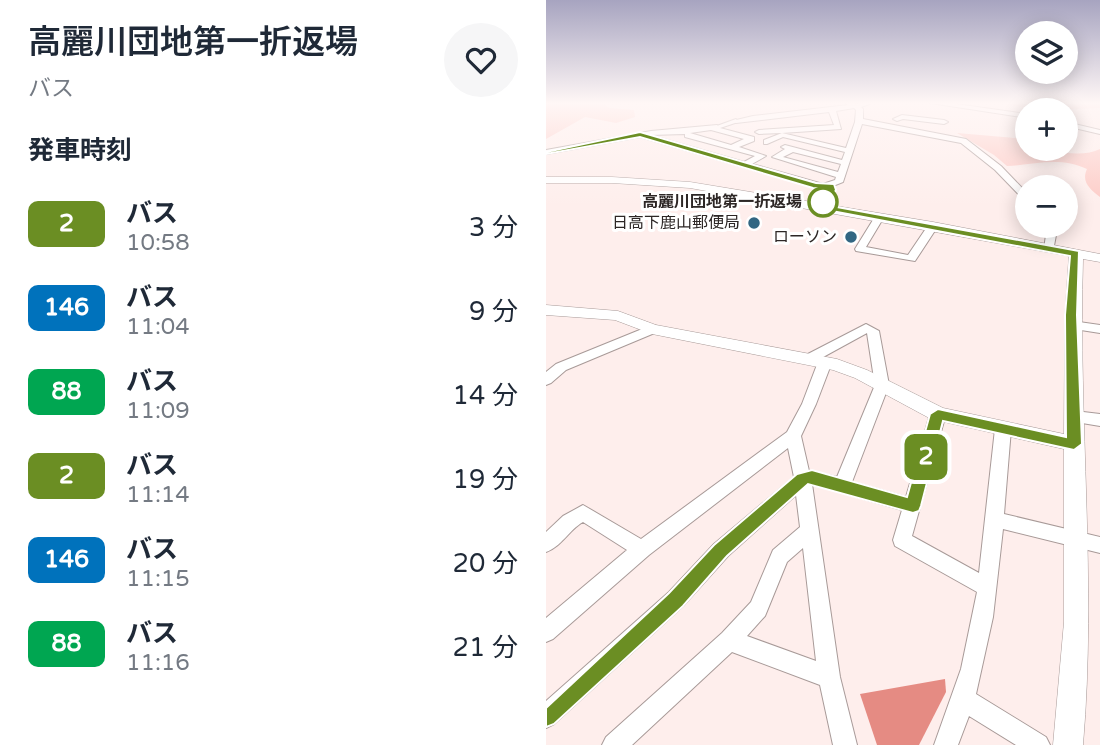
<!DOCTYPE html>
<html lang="ja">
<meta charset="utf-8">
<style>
body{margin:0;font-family:"Varela Round","Noto Sans JP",sans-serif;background:#f6f6f7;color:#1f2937;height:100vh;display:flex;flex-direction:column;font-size:26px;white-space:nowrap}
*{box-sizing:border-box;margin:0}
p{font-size:23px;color:#747a83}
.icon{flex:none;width:38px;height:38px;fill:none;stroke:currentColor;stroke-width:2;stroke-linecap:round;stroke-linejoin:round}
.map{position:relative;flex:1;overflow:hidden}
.panel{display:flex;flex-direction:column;background:#fff;width:546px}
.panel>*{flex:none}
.badge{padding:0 14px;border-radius:10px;font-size:24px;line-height:46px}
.fabs{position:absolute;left:469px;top:21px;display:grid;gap:14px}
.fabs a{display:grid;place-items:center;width:63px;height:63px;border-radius:50%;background:#fff;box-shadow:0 4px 18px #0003;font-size:35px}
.map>.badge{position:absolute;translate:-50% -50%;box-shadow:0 0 0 4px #fff}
h2{padding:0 28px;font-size:26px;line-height:63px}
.round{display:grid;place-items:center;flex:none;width:74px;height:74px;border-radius:37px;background:#f6f6f7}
.headline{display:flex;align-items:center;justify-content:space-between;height:119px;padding:0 28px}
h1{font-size:33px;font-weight:600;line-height:52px}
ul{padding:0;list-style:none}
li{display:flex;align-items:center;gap:21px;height:84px;padding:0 28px}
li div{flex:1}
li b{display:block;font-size:26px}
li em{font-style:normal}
li .badge{min-width:77px;font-weight:700;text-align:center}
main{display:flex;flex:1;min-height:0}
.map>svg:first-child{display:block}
.green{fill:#fdcbc6}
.water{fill:#e58b83}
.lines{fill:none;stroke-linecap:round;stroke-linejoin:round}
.pedestrian-casing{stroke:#a89a98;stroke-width:2}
.minor-casing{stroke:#a89a98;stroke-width:2}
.tertiary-casing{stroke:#a89a98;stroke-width:1}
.pedestrian{fill:#fff;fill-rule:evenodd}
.minor{fill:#fff;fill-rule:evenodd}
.tertiary{fill:#fff;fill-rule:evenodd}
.line{fill:#6b8e23;stroke:#fff;stroke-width:2}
.stop-dot{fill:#fff;stroke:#6b8e23;stroke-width:3.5}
.poi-dot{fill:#326682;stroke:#fff;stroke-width:2.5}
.labels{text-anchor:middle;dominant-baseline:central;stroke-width:6;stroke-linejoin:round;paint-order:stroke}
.far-stop-label{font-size:16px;font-weight:bold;fill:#2d2726;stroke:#fff;text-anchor:end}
.far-poi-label{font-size:16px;fill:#2d2726;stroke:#fff;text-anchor:end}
</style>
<main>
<section class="panel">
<div class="headline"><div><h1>高麗川団地第一折返場</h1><p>バス</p></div><a class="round"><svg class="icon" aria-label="heart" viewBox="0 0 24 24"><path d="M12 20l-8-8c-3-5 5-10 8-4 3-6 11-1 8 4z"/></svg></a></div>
<h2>発車時刻</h2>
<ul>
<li><span class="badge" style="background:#6b8e23;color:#fff">2</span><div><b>バス</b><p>10:58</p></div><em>3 分</em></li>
<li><span class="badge" style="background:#0072bc;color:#fff">146</span><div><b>バス</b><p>11:04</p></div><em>9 分</em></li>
<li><span class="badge" style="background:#00a651;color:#fff">88</span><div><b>バス</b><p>11:09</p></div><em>14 分</em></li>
<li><span class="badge" style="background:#6b8e23;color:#fff">2</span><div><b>バス</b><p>11:14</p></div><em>19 分</em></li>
<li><span class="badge" style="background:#0072bc;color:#fff">146</span><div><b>バス</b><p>11:15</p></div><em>20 分</em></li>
<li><span class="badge" style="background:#00a651;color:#fff">88</span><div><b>バス</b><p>11:16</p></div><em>21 分</em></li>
</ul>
</section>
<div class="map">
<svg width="554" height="745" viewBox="0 0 554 745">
<rect width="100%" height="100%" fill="#feeeec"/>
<path class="green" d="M0,102H52L64,108L88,110L89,117L70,123L39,117L0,139Z
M449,102H554V108L492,110Z
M411,133L481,139V149C504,149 535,159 554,149V197C544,189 535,182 541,169C514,156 488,165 461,166L448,155Z"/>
<path class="water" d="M399,679L400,692L373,745H331L314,694Z"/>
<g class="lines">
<g class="pedestrian-casing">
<path id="pedestrian" d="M190,119L192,122L171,129L168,127Z"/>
</g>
<g class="minor-casing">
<path id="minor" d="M298,102L310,104L329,102L315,107L317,109V119L420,139L455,166L481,193V201L478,200L449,170L415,143L316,124L297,182L277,190L94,137L0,154V150L105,131L171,125L174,128L208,137V141L193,147L220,156L206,164L277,184L289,180L290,177L226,157L239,149L235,147L239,145L296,160L299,152L237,137L221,144H218V140L236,133L213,134L209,132L213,130L288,125L283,112L190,123L186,121L207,116L302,105ZM308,108L310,110L309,122L300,148L236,133L295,129L290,111ZM165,130L198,139L185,145L144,133ZM139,134V137L209,156L198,162L104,135ZM247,152L295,164L292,172L237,157Z
M378,102H396L481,114V118Z
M356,115L398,120L402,122L398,124L357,119L351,121L347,119Z
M520,122L554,130V134L520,126Z
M330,215L338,217L320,247L362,255L383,224L392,226L369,261L310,251L309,249Z
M496,226H506L510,235L507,251L503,252L498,249L500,235Z
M526,321L554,325V333L522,328L520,325Z
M320,324L333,331L343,385L306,482L360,497L384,414L387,410H397L400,414L366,536L433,573L449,429L452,425H462L465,429L458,514L554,537V553L457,529L447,617L430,694L500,737L504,745H470L423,716L412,745H388L415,669L431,592L349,546L347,540L356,510L266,484L294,677L311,745H287L274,685L186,652L86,745H56L60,737L176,633L205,602L227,550L254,527L250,495L182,556L137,606L8,724L0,728V701L123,592L168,544L248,477L242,448L103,555L7,639L0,642V618L81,550L37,522C23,530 15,547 0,552V532L17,516L37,505L95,539L241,432L256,404L272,362L279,358L286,362L270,404L255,436L263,471L291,477L329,385L321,333L268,362L263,363L256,359L258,356ZM257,548L270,661L201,636L219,616L241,562Z
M106,325L111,326L112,329L111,332L20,370L5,383L0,385V372L10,364Z
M529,411L554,414V426L524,421L521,417L524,413Z"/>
</g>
<g class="tertiary-casing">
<path id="tertiary" d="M0,177H66L144,182L387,222L554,254V262L537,259C532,421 551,583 537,745H507L518,622V449L385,419L309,378L287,370L106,334L69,320L0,315V305L72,311L110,325L291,359L321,370L397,408L518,434L519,315L523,256L144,188L66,183H0Z"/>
</g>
<use href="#pedestrian" class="pedestrian"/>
<use href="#minor" class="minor"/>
<use href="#tertiary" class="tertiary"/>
</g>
<linearGradient id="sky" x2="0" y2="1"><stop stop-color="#a7a4c0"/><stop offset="0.5" stop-color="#fff7f6"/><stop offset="1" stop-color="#fff7f6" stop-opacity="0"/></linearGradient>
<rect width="554" height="206" fill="url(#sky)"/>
<path class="line" d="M94,132L270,183L288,184L290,190L280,205L533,251L531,315L536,444L528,450L397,421L375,506L373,511L367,513L262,484L181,556L137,606L8,724L0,727V708L123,593L168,545L251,474L266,470L361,497L384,414L392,409L520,437L519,315L524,256L270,208L269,206L281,189L267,188L94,137L0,154V152Z"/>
<circle class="stop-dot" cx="277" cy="202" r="14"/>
<g class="poi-dot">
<circle cx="208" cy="223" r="7"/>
<circle cx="305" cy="237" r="7"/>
</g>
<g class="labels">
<g class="far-stop-label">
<text x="256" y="202">高麗川団地第一折返場</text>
</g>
<g class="far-poi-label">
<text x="194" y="223">日高下鹿山郵便局</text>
<text x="291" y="237">ローソン</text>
</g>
</g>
</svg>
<div class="fabs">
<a><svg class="icon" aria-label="layers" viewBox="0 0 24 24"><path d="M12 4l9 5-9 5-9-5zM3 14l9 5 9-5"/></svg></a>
<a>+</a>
<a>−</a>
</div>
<b class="badge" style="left:380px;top:457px;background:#6b8e23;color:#fff">2</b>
</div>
</main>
